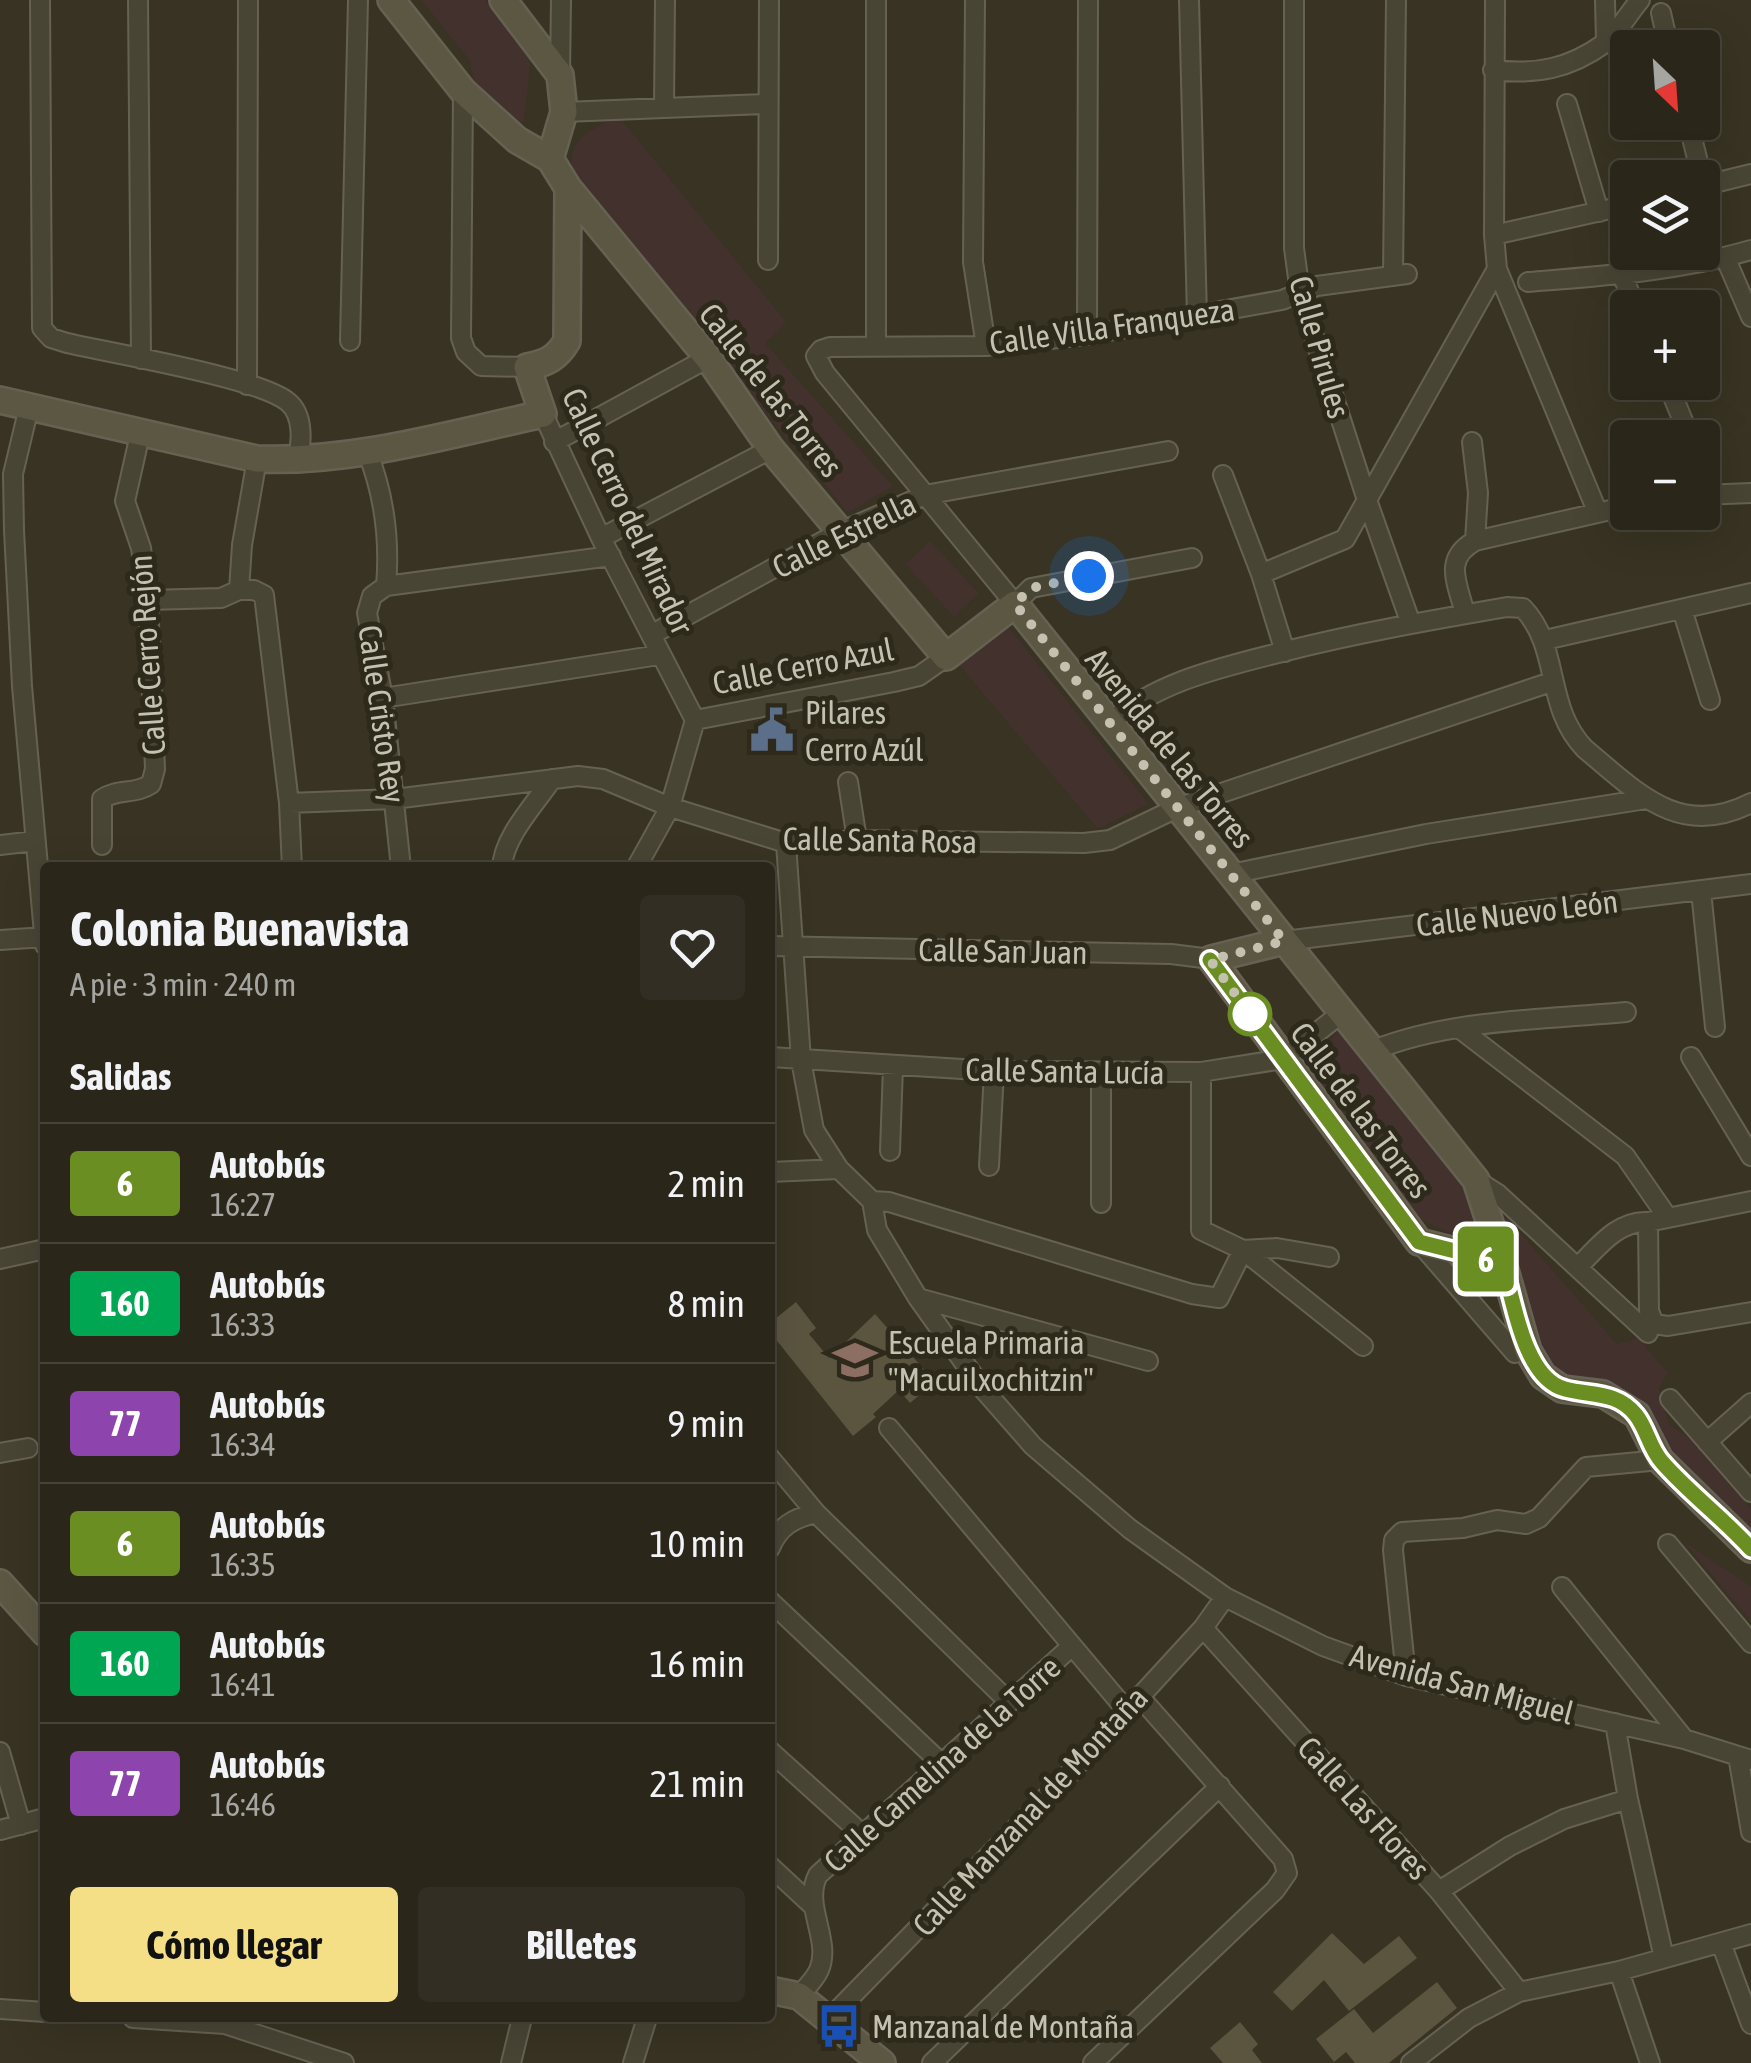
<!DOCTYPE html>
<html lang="es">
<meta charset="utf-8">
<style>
body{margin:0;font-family:"Asap Condensed",sans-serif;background:#322e23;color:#f1f3f6;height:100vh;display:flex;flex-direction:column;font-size:38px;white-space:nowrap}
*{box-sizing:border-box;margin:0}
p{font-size:32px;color:#a5a5a2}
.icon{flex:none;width:55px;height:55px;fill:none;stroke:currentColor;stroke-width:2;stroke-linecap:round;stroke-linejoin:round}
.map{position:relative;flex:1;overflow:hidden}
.panel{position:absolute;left:40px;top:862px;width:735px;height:1160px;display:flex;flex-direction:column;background:#2a261a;border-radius:10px;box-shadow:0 10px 40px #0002,0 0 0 2px #464339}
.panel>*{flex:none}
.badge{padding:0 20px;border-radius:8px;font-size:35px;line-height:65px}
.needle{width:65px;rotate:155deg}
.buttons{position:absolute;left:1610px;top:30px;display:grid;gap:20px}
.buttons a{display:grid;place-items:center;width:110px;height:110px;border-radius:10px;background:#2a261a;box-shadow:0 10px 40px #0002,0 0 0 2px #464339;font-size:50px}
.you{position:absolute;width:50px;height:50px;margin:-25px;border:8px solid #fff;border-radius:50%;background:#1a73e8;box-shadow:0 0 0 15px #1a73e833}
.map>.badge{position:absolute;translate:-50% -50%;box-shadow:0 0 0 5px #fff}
h2{padding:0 30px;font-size:38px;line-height:90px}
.round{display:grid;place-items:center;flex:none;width:105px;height:105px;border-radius:10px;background:#322e23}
.head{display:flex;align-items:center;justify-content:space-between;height:170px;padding:0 30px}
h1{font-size:48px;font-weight:700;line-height:75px}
.action{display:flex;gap:20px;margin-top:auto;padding:20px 30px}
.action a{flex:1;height:115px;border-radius:10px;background:#f4df86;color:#111;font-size:40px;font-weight:700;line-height:115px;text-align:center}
.action a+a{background:#322e23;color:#f1f3f6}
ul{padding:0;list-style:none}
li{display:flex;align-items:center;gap:30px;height:120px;padding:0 30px;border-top:2px solid #464339}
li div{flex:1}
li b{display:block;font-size:38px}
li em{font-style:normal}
li .badge{min-width:110px;font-weight:700;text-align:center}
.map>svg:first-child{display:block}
.green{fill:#42312d}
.building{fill:#5b5540}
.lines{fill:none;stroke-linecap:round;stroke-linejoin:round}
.street-casing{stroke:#666253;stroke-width:22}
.secondary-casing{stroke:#666253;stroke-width:30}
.street{stroke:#494535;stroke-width:18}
.secondary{stroke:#5c5743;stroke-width:25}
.line-casing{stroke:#fff;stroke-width:22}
.line{stroke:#6b8e23;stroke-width:15}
.walk{stroke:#c5c1b0;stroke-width:10;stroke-dasharray:0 18}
.stop-dot{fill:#fff;stroke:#6b8e23;stroke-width:5}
.labels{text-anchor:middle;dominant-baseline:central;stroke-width:10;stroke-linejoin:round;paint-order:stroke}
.street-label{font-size:32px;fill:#c5c1b0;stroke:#2d291b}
.poi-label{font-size:32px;fill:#c5c1b0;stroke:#2d291b;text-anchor:start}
</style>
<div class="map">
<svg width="1751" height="2063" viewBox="0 0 1751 2063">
<rect width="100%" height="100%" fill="#383322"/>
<path class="green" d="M421,0H485L531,55L524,123L500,116L475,86L470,61Z
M618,115L787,323L765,343L893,486L848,513L574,180C564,138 586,134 618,115Z
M930,541L979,593L954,617L905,564Z
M1006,624L1149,804L1098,829L958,664Z
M1340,1028L1460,1173L1482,1243L1477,1247L1422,1220L1297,1062L1323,1049Z
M1500,1210L1617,1344L1638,1338L1668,1373L1659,1389L1669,1424L1694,1442L1751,1509V1539L1661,1454L1638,1410L1569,1379L1552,1367L1539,1352L1495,1217Z
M1683,1541L1751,1586V1621Z"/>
<path class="building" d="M780,716L785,743L765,746L760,720Z
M796,1302L816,1328L809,1334L829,1358L875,1314L935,1382L910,1403L899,1390L873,1414L876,1417L853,1436L770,1332V1323Z
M1332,1933L1364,1964L1399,1936L1417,1958L1349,2011L1324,1980L1292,2011L1273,1992Z
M1437,1982L1457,2008L1389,2063H1355L1346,2052L1334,2062L1316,2039L1354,2009L1373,2033Z
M1240,2022L1258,2044L1252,2050L1262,2063H1223L1210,2048Z"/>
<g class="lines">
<g class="street-casing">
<path id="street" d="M40,0L42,328L51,338L67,343C110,353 260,378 288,402C304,415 302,443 297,461
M138,0L141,359
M876,0V346
M975,0L973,262L986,346
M1189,0L1197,317
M1294,0V248L1300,293L1367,500L1411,624
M1605,0L1606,42
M1661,13L1669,48
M1493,70C1536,75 1569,69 1605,43C1618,32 1629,13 1640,0
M560,75L561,0
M463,91L461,338L466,352L481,366L527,367
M1567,104L1599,212
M664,106L665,0
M564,112L766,104
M1688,122L1702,178
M1702,186L1751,174
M1494,235L1628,205
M1725,257L1751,317
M768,260L769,0
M1497,269L1597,511
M1622,275L1636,308
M1393,276L1396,0
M1528,282C1603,276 1679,271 1751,250
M1087,335L1088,0
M350,341L358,0
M1667,382L1690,438
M247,385L248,0
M29,407L13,474L14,530L22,686L45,945
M543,414L601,538L695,720L670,807L636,868
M554,442L708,358
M1472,442L1478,493L1475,541
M367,451C384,494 390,540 386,586L372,596L367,613L383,698L401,868
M1702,467L1713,493
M1223,475L1261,574L1285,652
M1702,495L1751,493
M601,538L771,449
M1192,558L1031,588L1015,604L825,373L816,356L821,350L830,347L986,346L1087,335L1282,300L1317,286L1407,274
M1261,574L1345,539L1497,269L1494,235L1495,0
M386,586L611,556
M239,590L242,545L257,459
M148,600L221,598L239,590H254L264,595L289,803L292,868
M1682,609L1710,700
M1465,614C1458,584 1442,559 1475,541L1628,506
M651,635L840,532L925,495L1168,451
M1545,640L1751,593
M383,698L659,655
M695,720L894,682L919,676L946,657
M1108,724C1158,681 1220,668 1282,652C1357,633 1432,620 1507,607L1523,608C1561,648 1544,707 1585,749C1636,791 1679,840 1751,803
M848,782L857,840
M289,803L394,799L578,776L603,779L670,807L786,843L857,840L1084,843L1110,840L1177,808L1551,682
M786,843L801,1060L814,1130L839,1169L872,1201L877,1230L918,1298L983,1389L1033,1446L1130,1529L1225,1597L1323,1646L1406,1676L1684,1739L1751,1760
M0,845L35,841
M102,845V799C118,788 135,795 151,784L155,769L148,600L141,548L125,501L141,430
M502,868C503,837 536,803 552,779
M1231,874L1426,834L1646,799
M1701,891L1715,1027
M0,940L45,937
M1284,941L1751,884
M770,946L1171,954L1211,959
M1459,1028L1625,1156L1668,1218
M1374,1050C1452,1019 1543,1020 1626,1012
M770,1057L994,1071L1201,1072L1283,1059L1343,1012
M1691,1057L1751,1156
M1201,1072V1230L1243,1250L1277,1248L1329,1257
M890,1151L893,1067
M989,1166L994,1071
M770,1172L839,1169
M1476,1180L1498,1194L1648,1333
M872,1201L889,1202L1192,1294L1219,1298L1243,1250
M1101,1203V1073
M1648,1222L1649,1311L1654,1324L1668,1326L1751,1312
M1419,1242L1515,1353
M1243,1250L1363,1346
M0,1259L45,1249
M1578,1267C1598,1247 1618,1220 1648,1222L1751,1201
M918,1298L1148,1361
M1670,1399L1751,1492
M889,1428L1127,1711
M1707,1442L1751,1403
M0,1453L28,1448
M770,1458L816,1513L1009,1702
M1668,1544L1751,1643
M770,1548C779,1526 794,1518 816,1513
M1562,1587L1684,1739
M770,1601L941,1763
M1203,1628L1439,1891L1519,1992
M1406,1676L1393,1550L1394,1540L1402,1532L1463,1528L1497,1520L1526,1524L1539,1518L1586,1467L1660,1460
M1615,1723L1628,1799L1664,1958
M770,1751L862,1834
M0,1752L21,1825
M1738,1756L1751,1832
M0,1830L45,1818
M770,1866L814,1907
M1439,1891L1510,1846L1564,1819L1628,1799
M1721,1943L1751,2024
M1619,1971L1650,2063
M799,1996C806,1988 815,1979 819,1970C832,1940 802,1905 818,1875L1072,1646
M0,2009L45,2012
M133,2018L225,2024V2018
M829,2019L1068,1775L1203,1628L1225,1597
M225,2024L344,2063
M511,2063L522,2018
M633,2063L647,2018
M932,2063L1220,1786
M1093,2063L1275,1890L1287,1873L1283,1859L1139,1696
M1411,2063L1469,2018L1519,1992L1619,1971L1751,1934"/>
</g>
<g class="secondary-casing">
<path id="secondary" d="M391,0L463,91L517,140L550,159L568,188L708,358L771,449L946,657L1015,604L1476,1180L1503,1263
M503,0L560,75L564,112L550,159
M0,400L257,459C353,463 450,434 543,414L527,367C547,363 557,358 567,341L568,188
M1284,941L1211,959L1419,1242L1503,1263L1528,1351L1543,1376L1562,1389L1603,1394L1637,1415L1660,1460L1751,1549
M0,1583L45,1633
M770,1990L799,1996L882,2063"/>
</g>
<use href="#street" class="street"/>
<use href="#secondary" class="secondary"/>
</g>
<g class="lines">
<g class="line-casing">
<path id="line" d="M1210,960L1419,1242L1503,1263C1513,1299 1524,1379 1565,1389C1591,1396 1617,1391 1636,1415C1647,1429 1650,1449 1662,1462C1689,1493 1723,1518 1751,1549"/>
</g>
<use href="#line" class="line"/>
<path class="walk" d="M1089,576L1031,588L1015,604L1284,941L1210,960L1250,1014"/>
</g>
<defs>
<g id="civic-bare" transform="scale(3.45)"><path d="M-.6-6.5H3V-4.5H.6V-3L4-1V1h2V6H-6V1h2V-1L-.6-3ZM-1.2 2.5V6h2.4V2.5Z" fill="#5c6f8a" stroke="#2d291b" stroke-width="2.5" paint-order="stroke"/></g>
<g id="school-bare" transform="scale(3.45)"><path d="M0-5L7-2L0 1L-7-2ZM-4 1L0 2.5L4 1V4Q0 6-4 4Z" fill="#8d6e63" stroke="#2d291b" stroke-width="2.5" paint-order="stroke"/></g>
<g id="bus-bare" transform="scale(3.45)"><path d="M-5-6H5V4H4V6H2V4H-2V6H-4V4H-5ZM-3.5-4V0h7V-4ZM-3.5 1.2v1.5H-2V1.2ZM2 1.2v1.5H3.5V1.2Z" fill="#1a4fb4" stroke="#2d291b" stroke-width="2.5" paint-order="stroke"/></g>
</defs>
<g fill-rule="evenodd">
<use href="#civic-bare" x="772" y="730"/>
<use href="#school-bare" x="855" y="1360"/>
<use href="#bus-bare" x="839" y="2026"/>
</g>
<circle class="stop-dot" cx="1250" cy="1014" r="20"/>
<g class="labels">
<g class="street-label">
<text transform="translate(1112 326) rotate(-8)">Calle Villa Franqueza</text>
<text transform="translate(1320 347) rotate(74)">Calle Pirules</text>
<text transform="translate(771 390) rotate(52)">Calle de las Torres</text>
<text transform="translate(628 511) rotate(65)">Calle Cerro del Mirador</text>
<text transform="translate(844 535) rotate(-26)">Calle Estrella</text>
<text transform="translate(147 655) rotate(-94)">Calle Cerro Rejón</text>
<text transform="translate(803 666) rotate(-11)">Calle Cerro Azul</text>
<text transform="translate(382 714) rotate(82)">Calle Cristo Rey</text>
<text transform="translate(1170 748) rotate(51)">Avenida de las Torres</text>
<text transform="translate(880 840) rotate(1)">Calle Santa Rosa</text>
<text transform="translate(1517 913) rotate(-7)">Calle Nuevo León</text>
<text transform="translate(1003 951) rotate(1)">Calle San Juan</text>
<text transform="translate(1065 1071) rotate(1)">Calle Santa Lucía</text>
<text transform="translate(1361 1110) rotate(53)">Calle de las Torres</text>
<text transform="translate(1462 1684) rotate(15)">Avenida San Miguel</text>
<text transform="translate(942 1764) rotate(-42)">Calle Camelina de la Torre</text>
<text transform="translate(1364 1808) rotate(48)">Calle Las Flores</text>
<text transform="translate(1030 1811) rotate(-47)">Calle Manzanal de Montaña</text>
</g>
<g class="poi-label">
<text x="805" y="712">Pilares<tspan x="805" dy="37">Cerro Azúl</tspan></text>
<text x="888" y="1342">Escuela Primaria<tspan x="888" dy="37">"Macuilxochitzin"</tspan></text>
<text x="872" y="2026">Manzanal de Montaña</text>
</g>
</g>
</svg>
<div class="buttons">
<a><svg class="needle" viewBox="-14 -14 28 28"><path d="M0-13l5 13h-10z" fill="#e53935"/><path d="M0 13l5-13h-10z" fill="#a5a5a2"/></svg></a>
<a><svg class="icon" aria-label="layers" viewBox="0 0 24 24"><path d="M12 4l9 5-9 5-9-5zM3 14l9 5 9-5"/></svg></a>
<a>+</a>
<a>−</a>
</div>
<div class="you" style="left:1089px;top:576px"></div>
<b class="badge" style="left:1486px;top:1259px;background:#6b8e23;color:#fff">6</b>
<section class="panel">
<div class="head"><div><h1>Colonia Buenavista</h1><p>A pie · 3 min · 240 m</p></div><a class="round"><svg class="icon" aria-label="heart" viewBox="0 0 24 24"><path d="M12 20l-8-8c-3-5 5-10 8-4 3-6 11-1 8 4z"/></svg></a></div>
<h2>Salidas</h2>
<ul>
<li><span class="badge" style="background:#6b8e23;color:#fff">6</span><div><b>Autobús</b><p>16:27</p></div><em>2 min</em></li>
<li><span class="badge" style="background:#00a651;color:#fff">160</span><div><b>Autobús</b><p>16:33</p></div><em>8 min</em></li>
<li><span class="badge" style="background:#8e44ad;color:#fff">77</span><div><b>Autobús</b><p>16:34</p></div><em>9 min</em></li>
<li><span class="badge" style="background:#6b8e23;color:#fff">6</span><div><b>Autobús</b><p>16:35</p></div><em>10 min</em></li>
<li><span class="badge" style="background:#00a651;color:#fff">160</span><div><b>Autobús</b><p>16:41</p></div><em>16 min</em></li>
<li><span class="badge" style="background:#8e44ad;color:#fff">77</span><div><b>Autobús</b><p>16:46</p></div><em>21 min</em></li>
</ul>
<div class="action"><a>Cómo llegar</a><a>Billetes</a></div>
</section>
</div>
